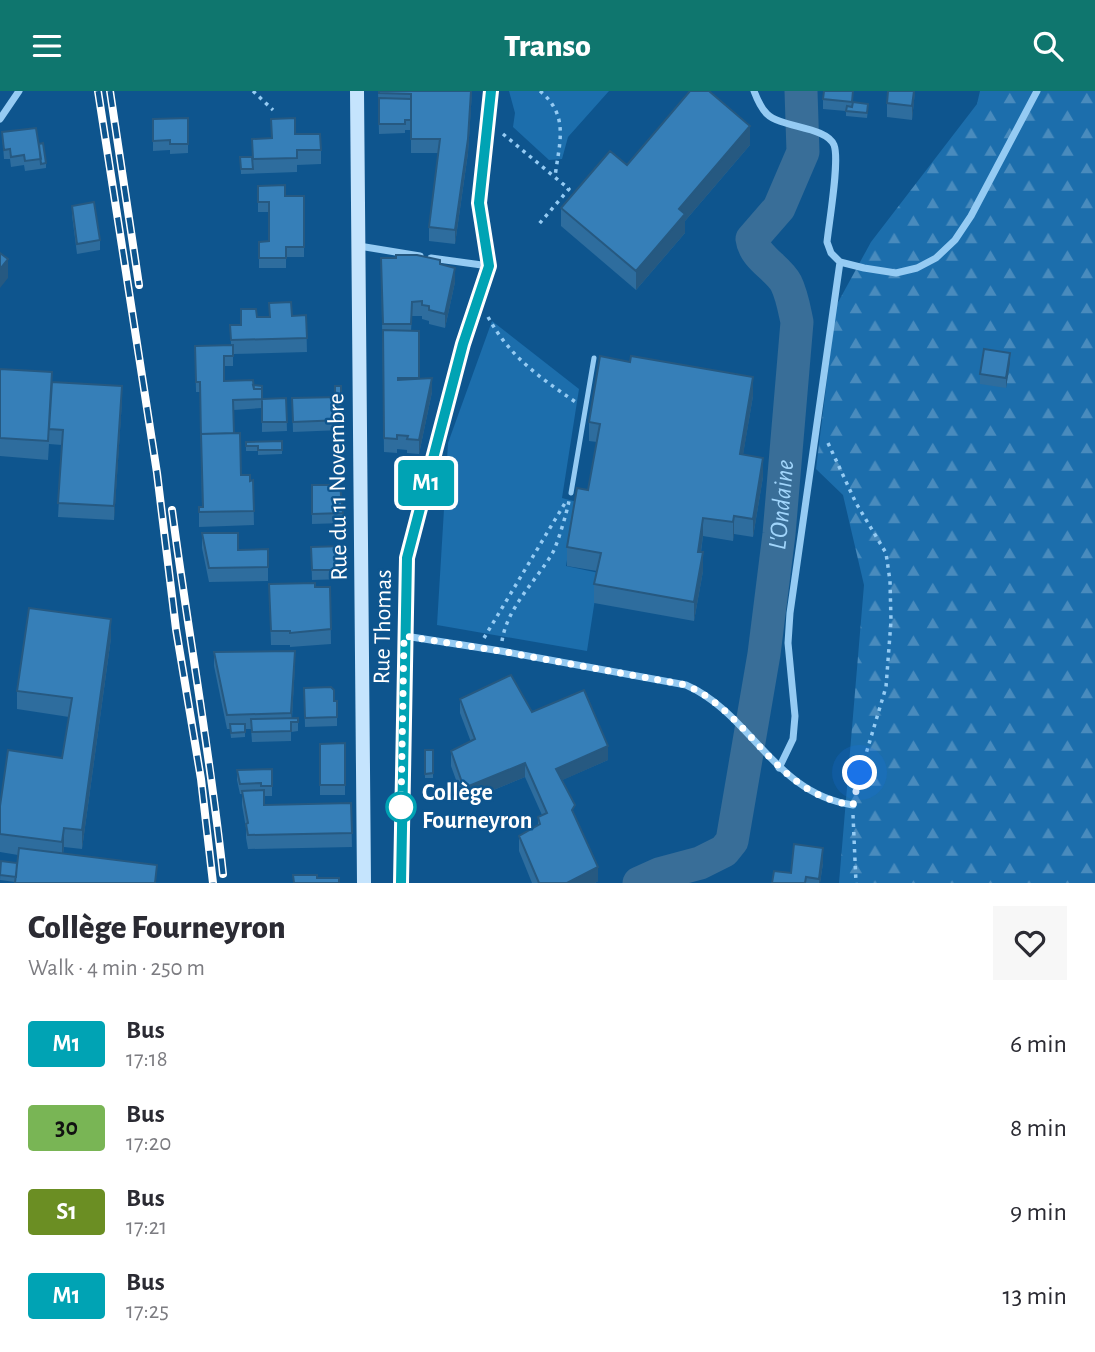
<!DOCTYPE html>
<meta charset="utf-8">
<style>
body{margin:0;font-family:"Alegreya Sans",sans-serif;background:#f7f7f7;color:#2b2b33;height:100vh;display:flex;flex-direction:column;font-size:26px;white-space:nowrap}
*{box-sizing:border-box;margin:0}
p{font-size:23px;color:#7c7c81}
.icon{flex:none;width:38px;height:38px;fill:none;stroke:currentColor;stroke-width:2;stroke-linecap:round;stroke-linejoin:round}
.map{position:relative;height:792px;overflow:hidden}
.panel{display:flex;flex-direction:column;background:#fff;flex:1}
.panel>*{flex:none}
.badge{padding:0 14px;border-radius:5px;font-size:24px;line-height:46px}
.you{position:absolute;width:35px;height:35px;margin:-18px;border:5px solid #fff;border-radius:50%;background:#1a73e8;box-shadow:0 0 0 10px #1a73e833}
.map>.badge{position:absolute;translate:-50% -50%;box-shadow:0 0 0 4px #fff}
.round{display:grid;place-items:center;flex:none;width:74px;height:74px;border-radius:0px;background:#f7f7f7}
.headline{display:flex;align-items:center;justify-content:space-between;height:119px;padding:0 28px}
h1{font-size:33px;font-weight:800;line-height:52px}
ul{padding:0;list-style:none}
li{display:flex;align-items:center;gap:21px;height:84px;padding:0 28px}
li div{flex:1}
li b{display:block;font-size:26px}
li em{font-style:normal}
li .badge{min-width:77px;font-weight:700;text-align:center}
header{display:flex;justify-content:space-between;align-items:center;height:91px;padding:0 28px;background:#0f766e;color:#fff;font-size:32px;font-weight:800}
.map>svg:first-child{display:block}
.forest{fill:url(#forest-firs)}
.park{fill:#1c6eac}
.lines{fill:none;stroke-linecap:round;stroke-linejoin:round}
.river{stroke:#396e98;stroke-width:33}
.path{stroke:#95cbf3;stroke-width:3.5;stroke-dasharray:3.5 5;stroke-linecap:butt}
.service{stroke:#95cbf3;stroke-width:5}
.minor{stroke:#95cbf3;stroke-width:7}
.secondary{stroke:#c5e4fd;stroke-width:14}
.rail-casing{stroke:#fff;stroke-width:8}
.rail{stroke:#0e558e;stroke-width:5;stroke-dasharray:16;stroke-linecap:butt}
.wall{fill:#2e6d9e}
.shaded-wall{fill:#265981}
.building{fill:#367fb8;stroke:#265981;stroke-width:2}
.line-casing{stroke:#fff;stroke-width:16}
.line{stroke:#00a3b4;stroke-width:10}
.walk{stroke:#fff;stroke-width:7;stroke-dasharray:0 12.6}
.stop-dot{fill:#fff;stroke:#00a3b4;stroke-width:3.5}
.labels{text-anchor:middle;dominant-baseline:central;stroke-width:5;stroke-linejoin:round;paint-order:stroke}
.street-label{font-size:24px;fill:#fff;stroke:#0e558e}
.stop-label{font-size:24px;font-weight:bold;fill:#fff;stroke:#0e558e;text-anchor:start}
.water-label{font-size:26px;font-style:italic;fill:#a1d5fb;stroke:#0e558e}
</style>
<header><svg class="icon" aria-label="menu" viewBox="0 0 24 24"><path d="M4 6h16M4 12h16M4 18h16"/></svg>Transo<svg class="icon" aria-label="search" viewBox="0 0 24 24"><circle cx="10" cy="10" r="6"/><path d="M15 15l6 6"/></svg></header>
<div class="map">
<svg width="1095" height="792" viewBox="0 0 1095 792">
<defs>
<pattern id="forest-firs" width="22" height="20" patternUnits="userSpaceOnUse" patternTransform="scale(1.75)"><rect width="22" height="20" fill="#1c6eac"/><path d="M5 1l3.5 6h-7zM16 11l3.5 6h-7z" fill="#498bbd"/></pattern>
</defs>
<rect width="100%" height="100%" fill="#0e558e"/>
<path class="forest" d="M980,0H1095V792H839L864,494L843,404L816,378L836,215L871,151L977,13Z"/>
<path class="park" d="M509,0H609L568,46L562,68L549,69L513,36L515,22Z
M492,230L579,298L562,407L577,411L566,475L599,482L587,560L437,534L448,352Z"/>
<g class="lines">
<path class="river" id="s1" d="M639,792L659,783L700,772L724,760L732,750L764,563L779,443L797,231C794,217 792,204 786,192C778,177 754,166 752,148L779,117L803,61L801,0"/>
<path class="path" d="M253,0L273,19
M540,0C570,25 559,52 555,86
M503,43L569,98L539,133
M488,226C510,266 539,286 577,312
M828,352L856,412L886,462L890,490L891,530L886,596L854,703
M484,547L565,412
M502,550C507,517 535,491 552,463C557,455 567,421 569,410
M853,724L856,792"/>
<path class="service" d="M571,402L594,267"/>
<path class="minor" d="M754,0C757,8 761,17 767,23C781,37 826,35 834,54C840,69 829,131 827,151L831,162L840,171L864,177L896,182L917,177L936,167L955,149L971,125L1037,0
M0,28L19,0
M359,155L420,165
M431,167L489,175
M405,545L501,560L686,594C752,623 774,703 853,714
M779,677L793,648L795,625L788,552L790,522L840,171"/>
<path class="secondary" d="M357,0L364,792
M401,792L407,467L463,252L489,175L479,112L491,0"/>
<g class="rail-casing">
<path id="rail" d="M98,0L157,382L176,538L201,688L213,792
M110,0L139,194
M172,419C188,540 210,661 223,783"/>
</g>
<use href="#rail" class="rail"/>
</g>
<path class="wall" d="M378,0H472L468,62L455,153L429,150V136L438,62H411V26V39H405V42L379,43Z
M915,0L912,29L887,26V12Z
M823,8L853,11L868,18L867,27L846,25V20L823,18Z
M188,27V62L170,63V59L153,60V28Z
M271,28L321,59V73L297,74V81L241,83L240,66H252L271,47Z
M2,41L39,53L46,72V77L25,80L24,74L11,76L10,68H4Z
M750,54L685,130V142L636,199L561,135V117L627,74Z
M258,95L285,105H304V166H286V177H259V151L269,150V121H258Z
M72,115L100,149V159L77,163L72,124Z
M381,167L440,173L455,191L445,237L429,233V230L422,228V225H412L411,240L419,288L432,301L419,363L407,362V359L397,358V362L384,361Z
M306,224L307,261L233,263V275H224V290L253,294L262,308L286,307L287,340L262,341V317L234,319V342L241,384L250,390L253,389L254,434L199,436V416H202L200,301H196L195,255L231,254L230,234H241L257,226Z
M1010,272L1006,297L980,293V283Z
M0,278L122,310L114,429L58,426L62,354L49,353L48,369L0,365Z
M341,295L342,339L293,341L292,307L335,306Z
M753,305L743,363L763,386L753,446L734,443L733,450L703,445L701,461L703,480L694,530L594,512V493L597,480L567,475V456L588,399L597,351L589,350V331Z
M282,350V363L258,364V360H246V351Z
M312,394L343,422V432L312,433Z
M202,442L238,459L268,458V490L209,491L202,457Z
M344,455V488L312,489L311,456Z
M269,493L315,496H330L331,553L290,556V554H271Z
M111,547L82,758L64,756L63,763L157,792L15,791L0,789L1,770L17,772L18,764L0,761V715L62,667L69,626L17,618V600Z
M214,561L295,574L292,627H298V640L291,641V650L252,651L251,638H245V646L231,647L230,638H227L214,575Z
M304,597L337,610V635L305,636Z
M460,608L532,621L608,669L562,689L598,790L595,792H532L519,760V745L538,734V726L542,724L525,686L464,711L451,675V660L471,651L460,622Z
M345,652V704H320V653Z
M425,659H433V687H425Z
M272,678V705H264V714L351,712L352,756L248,758L246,747V737L242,714V703H240L237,689V679Z
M823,772L820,792H772L791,782Z"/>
<path class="shaded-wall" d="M471,0H472L468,62L455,153V139Z
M914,0H915L912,29V15Z
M750,35V54L685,130V142L636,199V180L679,118Z
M8,168V187L0,197V178Z
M455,177V191L445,237V223Z
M1010,262V272L1006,297V287Z
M753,286V305L740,382V363Z
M432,287V301L419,363V349Z
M122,295V310L114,429V415Z
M763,367V386L753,446V428Z
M734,425V443L733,450V431Z
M703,427V445L698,479V461Z
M703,461V480L694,530V511Z
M111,528V547L82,758V739Z
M295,560V574L291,637V622Z
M608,655V669L556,692V678Z
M525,672V686L464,711V697Z
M64,737V756L62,769V751Z
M823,757V772L820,792H819Z
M598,776V790L595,792H567Z"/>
<path class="building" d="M379,0H471L468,48L455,139L429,136L440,48H411V3L379,2Z
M690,0H709L750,35L679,118L685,123L636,180L561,117L610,60L627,74Z
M824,0H853L852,11L823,8Z
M888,0H914L912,15L887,12Z
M379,7L411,8V29H405V33H379Z
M853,11L868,13L867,22L846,20L847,15L852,16Z
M188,27V53H170V49L153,50V28Z
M295,27V43H320L321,59H297V67L253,68L252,48L272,47L271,28Z
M36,37L41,68L25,70L24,64L11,66L10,58L4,59L2,41Z
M43,52L46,72L41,73L39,53Z
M240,66H252L253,78H241Z
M285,94V105H304V156H286V167H259V151L269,150V111H258V95Z
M94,111L100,149L77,153L72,115Z
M0,162L8,168L0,178Z
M396,164H417L440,169V173L455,177L445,223L429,219V215L422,214V210L412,211L411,233H383L381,167H396Z
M291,211L292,225L306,224L307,247L231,249L230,234H241V218H256L257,226H270L269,212Z
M383,239L419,240V287H398V289L432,287L419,349L407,348L408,345L397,344V348L384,347Z
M233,254V265H224V290L253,289L254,298H262V308L233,309L234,342L201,343V347L200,291H196L195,255Z
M984,258L1010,262L1006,287L980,283Z
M600,265L630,271L631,265L753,286L740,363L763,367L753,428L734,425L733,431L703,427L698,461H703L694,511L594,493L601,462L567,456L577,397L588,399L600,333L589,331Z
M0,278L52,281L48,350L0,347Z
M52,291L122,295L114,415L58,412L63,339L49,338Z
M253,294L262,295V298H254Z
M335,295H341V306H335Z
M341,306L342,329L293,331L292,307Z
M286,307L287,331H262V308Z
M240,342L241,384H250V390L253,389L254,420L199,421V416H203L201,343Z
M282,350V359H258V355H246V351Z
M312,394H340L343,422L312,423Z
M202,442H238V459L268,458V476L209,477Z
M344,455V479H312L311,456Z
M315,492V496H330L331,538L290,542V540H271L269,493Z
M29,517L111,528L82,739L64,737L62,751L0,743V715L8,659L62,667L72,607L17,600Z
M295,560L291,622L227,624L214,561Z
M511,584L532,621L584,599L608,655L556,678L575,714L572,719L598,776L567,792H539L519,745L540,733L538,726L547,722L525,672L464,697L451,660L475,648L460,608Z
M331,596L334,599V610H337V626L305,627L304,597Z
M298,627V631H291V640L252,641L251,628Z
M230,633H245V641L231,642Z
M345,652V694H320V653Z
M425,659H433V682L425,683Z
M272,678V695H261V692L240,693L237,679Z
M264,699V714L351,712L352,742L248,744L246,733L248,732L242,700Z
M794,753L823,757L819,788L806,786L805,792H772L774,780L791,782Z
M19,757L157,774L155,792H15Z
M1,770L17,772L16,786L0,784Z
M293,784H317V787H339V792H294Z"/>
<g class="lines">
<g class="line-casing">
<path id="line" d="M401,792L407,467L463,253L489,175L479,112L491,0"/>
</g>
<use href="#line" class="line"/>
<path class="walk" d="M401,716L404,545L500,560L686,594C752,623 774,703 853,714L860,682"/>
</g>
<circle class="stop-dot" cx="401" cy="716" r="14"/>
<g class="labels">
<g class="street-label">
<text transform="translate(338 396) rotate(-91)">Rue du 11 Novembre</text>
<text transform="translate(383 536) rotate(-89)">Rue Thomas</text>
</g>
<g class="stop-label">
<text x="422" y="702">Collège<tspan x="422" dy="28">Fourneyron</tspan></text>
</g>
<g class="water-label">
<text stroke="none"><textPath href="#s1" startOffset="444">L'Ondaine</textPath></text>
</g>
</g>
</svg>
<div class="you" style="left:860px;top:682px"></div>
<b class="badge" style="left:426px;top:392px;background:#00a3b4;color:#fff">M1</b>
</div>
<section class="panel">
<div class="headline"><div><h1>Collège Fourneyron</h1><p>Walk · 4 min · 250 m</p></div><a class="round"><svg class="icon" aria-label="heart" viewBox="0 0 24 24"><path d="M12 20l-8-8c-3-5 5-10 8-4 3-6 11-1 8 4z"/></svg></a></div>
<ul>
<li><span class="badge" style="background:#00a3b4;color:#fff">M1</span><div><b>Bus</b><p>17:18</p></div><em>6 min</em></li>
<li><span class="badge" style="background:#79b555;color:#111">30</span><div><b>Bus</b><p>17:20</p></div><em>8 min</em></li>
<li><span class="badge" style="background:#6b8e23;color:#fff">S1</span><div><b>Bus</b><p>17:21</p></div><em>9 min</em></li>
<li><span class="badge" style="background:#00a3b4;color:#fff">M1</span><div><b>Bus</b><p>17:25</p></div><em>13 min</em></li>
</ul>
</section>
